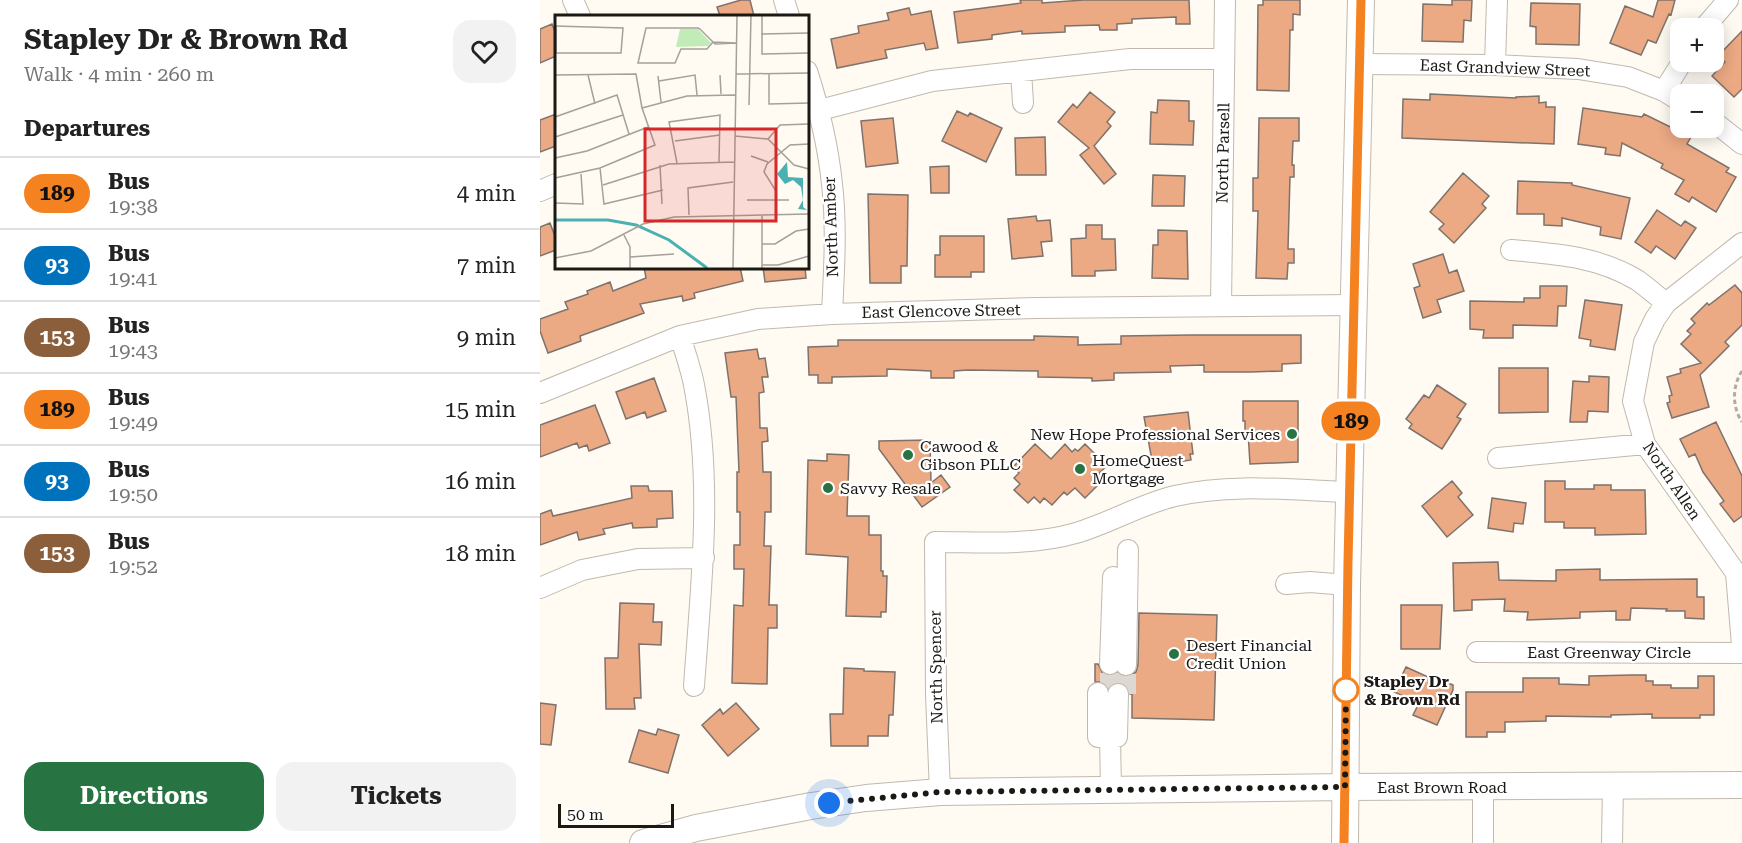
<!DOCTYPE html>
<meta charset="utf-8">
<style>
body{margin:0;font-family:"Roboto Serif",serif;background:#f2f2f2;color:#222;height:100vh;display:flex;flex-direction:column;font-size:22px;white-space:nowrap}
*{box-sizing:border-box;margin:0}
p{font-size:20px;color:#767676}
.icon{flex:none;width:33px;height:33px;fill:none;stroke:currentColor;stroke-width:2;stroke-linecap:round;stroke-linejoin:round}
.map{position:relative;flex:1;overflow:hidden}
.drawer{display:flex;flex-direction:column;background:#fff;width:540px}
.drawer>*{flex:none}
.badge{padding:0 12px;border-radius:20px;font-size:21px;line-height:39px}
.fabs{position:absolute;left:1130px;top:18px;display:grid;gap:12px}
.fabs a{display:grid;place-items:center;width:54px;height:54px;border-radius:12px;background:#fff;box-shadow:0 3px 15px #0003;font-size:30px}
.scale{position:absolute;left:18px;bottom:15px;width:116px;box-sizing:border-box;padding-left:6px;border:3px solid #1c1915;border-top:0;font-size:16px;line-height:21px;white-space:nowrap;color:#1c1915;-webkit-text-stroke:4px #fff;paint-order:stroke}
.you{position:absolute;width:30px;height:30px;margin:-15px;border:4px solid #fff;border-radius:50%;background:#1a73e8;box-shadow:0 0 0 9px #1a73e833}
.map>.badge{position:absolute;translate:-50% -50%;box-shadow:0 0 0 3px #fff}
h2{padding:0 24px;font-size:22px;line-height:54px}
.round{display:grid;place-items:center;flex:none;width:63px;height:63px;border-radius:18px;background:#f2f2f2}
.head{display:flex;align-items:center;justify-content:space-between;height:102px;padding:0 24px}
h1{font-size:28px;font-weight:700;line-height:45px}
.primary-button{display:flex;gap:12px;margin-top:auto;padding:12px 24px}
.primary-button a{flex:1;height:69px;border-radius:18px;background:#277341;color:#fff;font-size:24px;font-weight:700;line-height:69px;text-align:center}
.primary-button a+a{background:#f2f2f2;color:#222}
ul{padding:0;list-style:none}
li{display:flex;align-items:center;gap:18px;height:72px;padding:0 24px;border-top:2px solid #e0e0e0}
li div{flex:1}
li b{display:block;font-size:22px}
li em{font-style:normal}
li .badge{min-width:66px;font-weight:700;text-align:center}
main{display:flex;flex:1;min-height:0}
.map>svg:first-child{display:block}
.building{fill:#eba984;stroke:#7e726b;stroke-width:1.5}
.lines{fill:none;stroke-linecap:round;stroke-linejoin:round}
.minor-tunnel{stroke:#ddd8d1;stroke-width:20;stroke-dasharray:20 10;stroke-linecap:butt}
.minor-casing{stroke:#c1b9ad;stroke-width:22}
.major-casing{stroke:#c1b9ad;stroke-width:28}
.path{stroke:#b0aca5;stroke-width:3;stroke-dasharray:4.5 3;stroke-linecap:butt}
.minor{stroke:#fff;stroke-width:20}
.major{stroke:#fff;stroke-width:26}
.line-casing{stroke:#fff;stroke-width:14}
.line{stroke:#f58220;stroke-width:9}
.walk{stroke:#1c1915;stroke-width:6;stroke-dasharray:0 10.8}
.poi-dot{fill:#277341;stroke:#fff;stroke-width:2}
.stop-dot{fill:#fff;stroke:#f58220;stroke-width:3}
.labels{text-anchor:middle;dominant-baseline:central;stroke-width:4.5;stroke-linejoin:round;paint-order:stroke}
.street-label{font-size:16px;fill:#1c1915;stroke:#fff}
.poi-label{font-size:16px;fill:#1c1915;stroke:#fff;text-anchor:start}
.stop-label{font-size:16px;font-weight:bold;fill:#1c1915;stroke:#fff;text-anchor:start}
.inset-river{fill:none;stroke:#4bb0b2;stroke-width:3}
.inset-road{fill:none;stroke:#a4a09a;stroke-width:1.5}
.view{fill:#d62828;fill-opacity:0.15;stroke:#d62828;stroke-width:3}
.inset-edge{fill:none;stroke:#1c1915;stroke-width:3}
</style>
<main>
<section class="drawer">
<div class="head"><div><h1>Stapley Dr &amp; Brown Rd</h1><p>Walk · 4 min · 260 m</p></div><a class="round"><svg class="icon" aria-label="heart" viewBox="0 0 24 24"><path d="M12 20l-8-8c-3-5 5-10 8-4 3-6 11-1 8 4z"/></svg></a></div>
<h2>Departures</h2>
<ul>
<li><span class="badge" style="background:#f58220;color:#111">189</span><div><b>Bus</b><p>19:38</p></div><em>4 min</em></li>
<li><span class="badge" style="background:#0072bc;color:#fff">93</span><div><b>Bus</b><p>19:41</p></div><em>7 min</em></li>
<li><span class="badge" style="background:#8b5e3c;color:#fff">153</span><div><b>Bus</b><p>19:43</p></div><em>9 min</em></li>
<li><span class="badge" style="background:#f58220;color:#111">189</span><div><b>Bus</b><p>19:49</p></div><em>15 min</em></li>
<li><span class="badge" style="background:#0072bc;color:#fff">93</span><div><b>Bus</b><p>19:50</p></div><em>16 min</em></li>
<li><span class="badge" style="background:#8b5e3c;color:#fff">153</span><div><b>Bus</b><p>19:52</p></div><em>18 min</em></li>
</ul>
<div class="primary-button"><a>Directions</a><a>Tickets</a></div>
</section>
<div class="map">
<svg width="1202" height="843" viewBox="0 0 1202 843">
<rect width="100%" height="100%" fill="#fffaf2"/>
<path class="building" d="M201,0H210L214,16H180L177,7Z
M480,0H502V3L544,0H649L650,24H636V17L592,19V23L577,24V30H560L559,25L525,26V32L482,34V31L452,35V39L418,43L414,12L481,3Z
M723,0H760V15L753,14V30H750L749,91L717,90L718,5H723Z
M912,0H932L931,21L924,20L923,42L882,41L883,4L912,5Z
M1118,0H1135L1131,15L1129,14L1116,43L1108,40L1101,55L1070,43L1085,6L1113,17Z
M991,3L1040,4L1039,45L996,44V27L990,26Z
M369,8L371,15L391,11L398,48L386,50L384,43L345,50L347,58L297,68L291,39L319,33L318,26L349,20L347,13Z
M12,24L16,34V56L0,63V29Z
M1202,31V89L1194,97L1172,76L1185,62L1178,56Z
M550,92L575,112L567,122L571,126L554,146L576,174L564,184L540,155L549,148L518,122L533,104L537,108Z
M890,94L976,98V97L999,96V103L1006,102V107H1015L1014,144L862,138L863,99L890,100Z
M618,100L649,101V121H654L653,145L610,144L611,112L617,113Z
M1043,108L1102,117L1104,114L1151,137L1147,144L1189,168L1186,172L1196,177L1176,212L1152,197L1149,202L1135,194L1144,180L1121,168L1123,164L1082,143L1080,156L1065,154L1066,148L1038,144Z
M417,111L428,116L430,113L462,128L446,162L402,141Z
M16,114V146L0,152V120Z
M353,118L358,163L326,167L321,121Z
M719,118H759V141H753L752,165H754V177H750L748,249H754V263H748L747,279L716,278L718,211H713V178H718Z
M505,137L506,175H476L475,138Z
M409,166V193H391L390,167Z
M923,173L949,196L942,204L946,208L914,243L899,229L904,224L890,212Z
M613,175L645,176L644,206H612Z
M978,181L1032,183V185L1090,198L1081,239L1060,235L1061,227L1022,218V226L1004,225V214H977Z
M328,194L368,195L367,266H361V283H330Z
M1117,210L1141,226L1145,221L1156,228L1135,259L1116,246L1111,253L1095,242Z
M496,216L497,221L510,220L512,241L501,242L503,256L472,259L468,219Z
M10,223L16,239V250L0,256V227Z
M546,225H562V239H575L576,270L555,271V276H532L531,239L546,238Z
M618,230L647,231L648,279L612,278L613,245H618Z
M400,236H444V272H431V277H395V255H400Z
M903,254L909,273L917,270L924,291L897,300L901,312L883,318L874,288L880,286L873,264Z
M104,267H200L203,281L154,293L155,298L143,301L142,296L100,304L104,313L40,336L41,341L8,353L0,331V319L28,309L25,302L48,294L47,291L70,282L73,291L106,278Z
M223,267H265L266,278L225,282Z
M1195,285L1202,293V325L1185,342L1189,346L1160,375L1169,407L1132,418L1127,403L1130,402L1129,396L1132,395L1127,377L1141,373L1140,369L1161,363L1141,344L1151,334L1147,331L1155,323L1151,319L1167,303L1169,305Z
M1000,286H1027L1026,306H1018L1017,326L973,325V338H943L944,330L930,329V301L984,302V298H1000Z
M1045,300L1082,305L1075,350L1050,346L1051,340L1039,338Z
M651,335H761V363L742,364V371L710,372H664V365L630,366L631,372L574,373V380L552,381V378L498,377V371L428,370L414,371V378H391V371L347,369V376L292,377V383H278V375H269L268,347L298,346V340H494V336L538,337V345L581,344V336Z
M217,349L219,359L225,358L228,377H222L224,392L219,393L220,428H227L228,441L222,442L223,472H231V512H225L224,546H231L229,605H237V628H228L227,684L192,683L194,605L203,606L204,569H194V545H200V512H197V472H199L196,397H191L185,353Z
M959,368H1008V412L959,413Z
M1049,376L1069,377L1068,412L1048,411L1047,422H1030L1033,381L1049,382Z
M114,378L126,411L107,418L105,412L86,419L76,392Z
M897,385L926,404L917,417L921,419L902,449L869,428L872,424L866,419L884,395L889,398Z
M703,401H758V462L710,464L708,432H705V421H703Z
M55,405L70,443L49,451L47,445L39,448L37,443L0,457V425Z
M648,412L653,454H650L651,460L613,466L604,417Z
M1176,422L1202,476V516L1194,522L1180,504L1184,501L1163,472L1155,454L1149,457L1140,439Z
M390,440L391,483L401,475L410,487L382,507L339,449V441Z
M495,444L511,459L525,444L532,452L535,449L538,451L545,444L567,466L559,473L564,479L545,498L535,488L527,495L524,492L512,505L504,498L500,503L494,497L488,503L474,490L480,484L474,478L479,473L473,467Z
M287,454L309,455L307,516H329V535H341V571H343V576H347L346,612H341V617L306,616L308,557L266,554L268,460L287,461Z
M912,481L922,493L918,497L933,515L907,537L882,506Z
M1005,481H1025V489H1054V485H1071V490H1105L1106,534L1055,535V528H1024V522H1005Z
M91,486H108L109,491H132L133,518L117,519V527L93,528L92,523L63,529L65,534L39,540L37,532L0,545V514L11,510L13,516L92,498Z
M952,498L986,503L983,524L974,523L973,532L948,528Z
M958,562L959,580L1016,581V570L1060,569V580L1157,579V597H1164V619L1145,618V611H1126L1127,609L1091,608L1090,620H1076V611L1040,612V618L987,620L988,612L964,611L965,599L932,600V610L914,611L913,563Z
M80,603L114,604L113,622H122L121,645L99,644L101,698H94L95,709H66L65,658H78Z
M861,605H902L900,649H861Z
M599,613L677,615L674,720L592,718V694H590L585,684L578,682L568,687L563,682H555V664H558L563,674L569,676L577,673L586,677L596,672L598,665Z
M866,667L890,678L891,675L913,685V690L897,725L873,715L879,703L854,692Z
M304,668L324,669V671L355,672L353,715H349L348,736H328V746H291L290,714H303Z
M1092,675H1106V681H1113V685H1131V688H1158V676H1174V715H1160V718H1112V714L1071,715V717L1006,716V721L965,722V732H947V737H926V692H983V678H1019V684L1049,685V676Z
M0,703L16,705L11,745L0,744Z
M196,703L219,729L188,756L162,725L180,709L183,714Z
M118,729L139,735L128,773L89,762L99,730L116,735Z"/>
<g class="lines">
<path class="minor-tunnel" d="M570,693V664
M586,694V665"/>
<g class="minor-casing">
<path id="minor" d="M33,0L40,16
M244,0L249,16
M1164,28L1188,0
M819,64L955,65L1038,69L1088,77L1124,91L1140,101
M955,65L957,0
M267,71C279,108 288,145 292,184C297,227 294,271 292,314
M481,71L483,103
M1124,91L1142,62
M280,110L392,81L590,59H684
M1173,121L1202,144
M0,191L16,184
M1202,243L1126,303L1115,319L1104,342L1093,401L1105,444L1196,573L1202,645
M971,250C1016,254 1057,256 1097,280C1107,287 1117,296 1126,303
M681,306L685,0
M140,336C145,352 151,369 154,385C173,483 161,587 154,686
M0,393L140,336L218,319L292,314L497,308L815,305
M958,458L1105,444
M746,584L770,582L807,585
M0,588L42,570L98,559L164,558
M937,652L1202,653
M570,664L573,577
M586,665L588,550
M558,737V693
M570,737L571,789
M577,737L578,694
M943,786V843
M400,792L396,694L395,542C442,542 491,546 536,533C570,523 601,504 635,496C691,483 752,490 809,492
M1072,843L1073,786"/>
</g>
<g class="major-casing">
<path id="major" d="M103,843L156,828L271,806L326,798L400,792L805,787L1202,785
M805,843L807,585L821,0"/>
</g>
<path class="path" d="M1202,371C1192,386 1192,407 1202,422"/>
<use href="#minor" class="minor"/>
<use href="#major" class="major"/>
</g>
<g class="lines">
<g class="line-casing">
<path id="line" d="M804,843L808,562L821,0"/>
</g>
<use href="#line" class="line"/>
<path class="walk" d="M289,803L400,792L805,787L806,690"/>
</g>
<g class="poi-dot">
<circle cx="752" cy="434" r="6"/>
<circle cx="368" cy="455" r="6"/>
<circle cx="540" cy="469" r="6"/>
<circle cx="288" cy="488" r="6"/>
<circle cx="634" cy="654" r="6"/>
</g>
<circle class="stop-dot" cx="806" cy="690" r="12"/>
<g class="labels">
<g class="street-label">
<text transform="translate(965 68) rotate(2)">East Grandview Street</text>
<text transform="translate(683 153) rotate(-89)">North Parsell</text>
<text transform="translate(291 227) rotate(-92)">North Amber</text>
<text transform="translate(401 311) rotate(-1)">East Glencove Street</text>
<text transform="translate(1132 481) rotate(56)">North Allen</text>
<text x="1069" y="652">East Greenway Circle</text>
<text transform="translate(396 667) rotate(-91)">North Spencer</text>
<text x="902" y="787">East Brown Road</text>
</g>
<g class="poi-label">
<text x="740" y="434" text-anchor="end">New Hope Professional Services</text>
<text x="380" y="446">Cawood &amp;<tspan x="380" dy="18">Gibson PLLC</tspan></text>
<text x="552" y="460">HomeQuest<tspan x="552" dy="18">Mortgage</tspan></text>
<text x="300" y="488">Savvy Resale</text>
<text x="646" y="645">Desert Financial<tspan x="646" dy="18">Credit Union</tspan></text>
</g>
<g class="stop-label">
<text x="824" y="681">Stapley Dr<tspan x="824" dy="18">&amp; Brown Rd</tspan></text>
</g>
</g>
<g transform="translate(15 15)">
<rect width="254" height="254" fill="#fffaf2"/>
<path d="M125,14H143L156,28L153,31L121,32Z" fill="#c2ecb7"/>
<path d="M232,147L233,162L248,163V192L252,195L243,194L248,185L246,172L238,165L230,169L222,159Z" fill="#4bb0b2"/>
<path class="inset-river" d="M0,205H53L81,210L114,225L152,253"/>
<path class="inset-road" d="M207,0V39L254,38M0,11L68,13L66,38H0M1,11V38M206,19L254,18M181,28L158,27L152,34H126L120,48H83L91,13H143L145,14L160,29L181,28M181,59L254,58M214,59V89L254,88M0,60L81,59L87,93L100,130L45,153L0,163M33,60L40,89M165,60L166,79M103,61L106,87M104,66L140,60L142,80M194,90L196,0M87,93L132,81L180,80M0,102L62,80L74,119M180,121L213,124L239,150L254,154M0,122L68,100M213,124L225,110L254,109M120,126L165,120M196,141L213,147M0,143L32,136L93,112M122,148L114,107L165,100L164,147M105,150L107,189M45,153L49,189L108,175M48,170L114,149L179,147M192,185H234M0,188L28,189L26,159M134,200L133,173L178,167M207,200V253M221,200V176L209,157L212,149L235,130L254,129M69,220L75,232V253M207,229H220L241,216L254,214M75,242L119,239M0,243L36,236L88,209L119,202L254,199M207,250H223L254,241M178,253L182,0"/>
<path class="view" d="M90,114H221V206H90Z"/>
<rect width="254" height="254" class="inset-edge"/>
</g>
</svg>
<div class="fabs">
<a>+</a>
<a>−</a>
</div>
<div class="scale">50 m</div>
<div class="you" style="left:289px;top:803px"></div>
<b class="badge" style="left:811px;top:421px;background:#f58220;color:#111">189</b>
</div>
</main>
